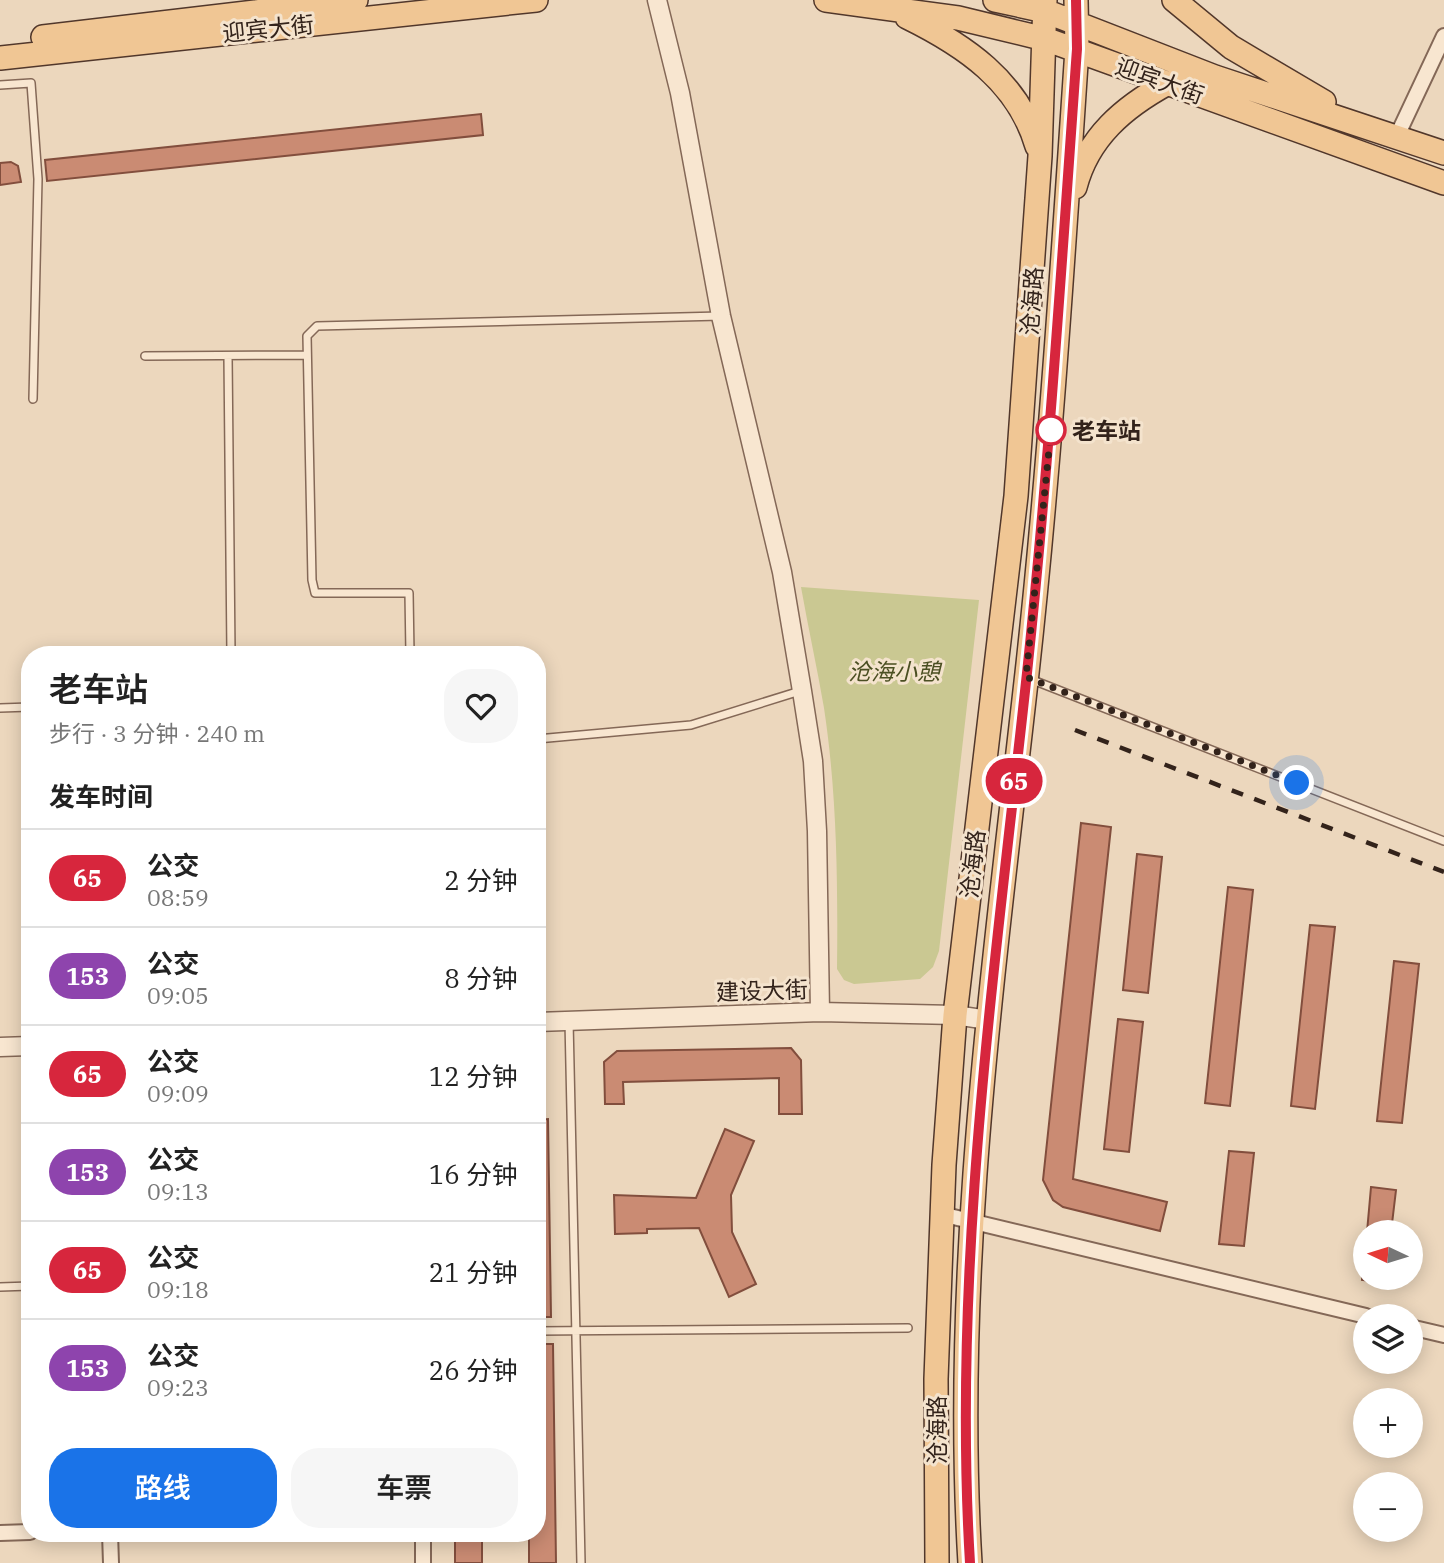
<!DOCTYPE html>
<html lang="zh">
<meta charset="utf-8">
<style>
body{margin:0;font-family:"IBM Plex Serif","Noto Sans SC",serif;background:#f6f6f6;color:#222;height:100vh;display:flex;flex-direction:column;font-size:26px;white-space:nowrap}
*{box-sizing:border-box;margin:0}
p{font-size:23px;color:#767676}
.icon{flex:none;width:38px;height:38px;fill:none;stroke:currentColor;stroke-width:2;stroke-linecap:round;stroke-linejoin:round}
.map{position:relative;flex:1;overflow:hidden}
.panel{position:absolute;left:21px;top:646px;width:525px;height:896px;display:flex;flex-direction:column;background:#fff;border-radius:28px;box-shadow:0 4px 18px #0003}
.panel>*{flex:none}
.badge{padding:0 14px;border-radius:23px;font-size:24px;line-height:46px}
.needle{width:46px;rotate:274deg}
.tools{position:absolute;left:1353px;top:1220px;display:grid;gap:14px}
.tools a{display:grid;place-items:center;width:70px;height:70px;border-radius:50%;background:#fff;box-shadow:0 4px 18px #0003;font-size:35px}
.you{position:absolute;width:35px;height:35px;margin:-18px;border:5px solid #fff;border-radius:50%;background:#1a73e8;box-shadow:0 0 0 10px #1a73e833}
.map>.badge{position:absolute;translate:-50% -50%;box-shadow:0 0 0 4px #fff}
h2{padding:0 28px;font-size:26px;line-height:63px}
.round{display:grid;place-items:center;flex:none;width:74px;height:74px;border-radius:28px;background:#f6f6f6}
.overview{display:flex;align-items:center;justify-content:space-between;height:119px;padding:0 28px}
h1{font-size:33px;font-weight:600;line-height:52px}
.button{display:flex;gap:14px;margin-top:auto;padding:14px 28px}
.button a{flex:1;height:80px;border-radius:28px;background:#1a73e8;color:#fff;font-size:28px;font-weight:600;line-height:80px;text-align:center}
.button a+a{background:#f6f6f6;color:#222}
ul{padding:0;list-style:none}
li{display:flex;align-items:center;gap:21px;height:98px;padding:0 28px;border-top:2px solid #e0e0e0}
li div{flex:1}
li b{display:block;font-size:26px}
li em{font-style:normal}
li .badge{min-width:77px;font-weight:700;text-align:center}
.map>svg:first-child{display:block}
.green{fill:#cac892}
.building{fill:#ca8b73;stroke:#824e3d;stroke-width:2}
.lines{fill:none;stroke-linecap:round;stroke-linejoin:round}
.service-casing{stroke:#846857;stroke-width:10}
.minor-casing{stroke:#846857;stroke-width:18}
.tertiary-casing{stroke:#846857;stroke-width:21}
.primary-casing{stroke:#51372b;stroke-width:26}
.service{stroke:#f8e6d0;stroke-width:7}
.minor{stroke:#f8e6d0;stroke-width:14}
.tertiary{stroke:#f8e6d0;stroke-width:18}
.primary{stroke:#f0c694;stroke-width:23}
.rail{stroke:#33231b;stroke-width:4.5;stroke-dasharray:12 12;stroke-linecap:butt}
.line-casing{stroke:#fff;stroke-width:16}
.line{stroke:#d7263d;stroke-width:10}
.walk{stroke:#33231b;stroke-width:7;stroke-dasharray:0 12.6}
.stop-dot{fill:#fff;stroke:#d7263d;stroke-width:3.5}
.labels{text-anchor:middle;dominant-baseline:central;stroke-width:6;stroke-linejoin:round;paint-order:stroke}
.street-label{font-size:23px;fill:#33231b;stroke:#f4e3cd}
.stop-label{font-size:23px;font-weight:bold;fill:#33231b;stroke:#f4e3cd;text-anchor:start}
.park-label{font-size:23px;font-style:italic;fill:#4b4f22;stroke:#f4e3cd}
</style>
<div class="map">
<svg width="1444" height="1563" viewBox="0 0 1444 1563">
<rect width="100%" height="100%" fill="#ecd7bd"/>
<path class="green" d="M801,587L979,600L939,951L933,967L920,979L854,984L844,980L837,969C838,882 837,794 824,708C817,667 808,627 801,587Z"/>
<path class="building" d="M481,114L483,135L47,181L45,160Z
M11,162L18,166L21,182L0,185V163Z
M1081,823L1111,827L1073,1179L1167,1202L1160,1231L1063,1207L1053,1200L1043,1180Z
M1137,854L1162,857L1148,993L1123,990Z
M1228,887L1253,890L1230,1106L1205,1103Z
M1310,925L1335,927L1315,1109L1291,1106Z
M1394,961L1419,964L1402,1123L1377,1121Z
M1118,1019L1143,1022L1129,1152L1104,1149Z
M791,1048L801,1060L802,1114H779V1078L623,1082L624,1104H605L604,1062L617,1051Z
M548,1119L551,1317H537V1120Z
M725,1129L754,1141L731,1195L732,1232L756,1284L729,1297L699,1228L647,1229V1233L615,1234L614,1195L696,1198Z
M1229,1151L1254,1153L1244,1246L1219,1244Z
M1371,1187L1396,1190L1391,1232H1367Z
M1365,1247V1278H1386V1283L1362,1280Z
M537,1344H553L556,1563H529V1533H537Z
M455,1533H482V1563H455Z"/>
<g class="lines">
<g class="service-casing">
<path id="service" d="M0,85L31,83L38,179L33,399
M145,356L307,355
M228,356L231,654
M410,654L409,593H315L312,580L307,336L317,326L721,316
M1030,679L1444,841
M0,708L30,707
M537,739L691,725L800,691
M569,1021L581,1563
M0,1287L30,1286
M537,1331L908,1328"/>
</g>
<g class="minor-casing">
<path id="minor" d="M1397,136L1444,36
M941,1214L1366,1316
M1410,1327L1444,1335
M0,1533L30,1532
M110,1533L111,1563
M423,1533V1563"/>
</g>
<g class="tertiary-casing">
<path id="tertiary" d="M657,0L680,93L721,316L782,572L802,691L813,761L817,831L820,1012
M537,1022L820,1012L955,1015L988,1020
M0,1047L30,1046"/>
</g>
<g class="primary-casing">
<path id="primary" d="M826,0L958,18L1045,39L1444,183
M995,0L1045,11L1215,77L1444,153
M1174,0L1231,47L1324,102
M907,17C964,45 1018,81 1037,146
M43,37L356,0
M0,58L536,0
M1075,187C1088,137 1124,107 1168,83
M937,1563L936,1379L944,1165L955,1015L1016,496L1040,156L1045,0
M970,1563C952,1265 994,969 1027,673C1050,465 1063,257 1077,49L1076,0"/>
</g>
<use href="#service" class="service"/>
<use href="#minor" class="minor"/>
<use href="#tertiary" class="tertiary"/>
<use href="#primary" class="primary"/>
<path class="rail" d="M1075,730L1444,872"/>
</g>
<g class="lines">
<g class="line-casing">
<path id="line" d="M970,1563C952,1264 995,969 1027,673C1049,465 1062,257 1077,49L1076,0"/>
</g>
<use href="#line" class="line"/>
<path class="walk" d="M1051,430L1026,677L1297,783"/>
</g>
<circle class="stop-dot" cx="1051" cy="430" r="14"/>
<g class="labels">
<g class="street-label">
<text transform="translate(268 28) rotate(-6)">迎宾大街</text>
<text transform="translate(1160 80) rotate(20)">迎宾大街</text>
<text transform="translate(1031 301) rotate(-86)">沧海路</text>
<text transform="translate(972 864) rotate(-84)">沧海路</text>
<text transform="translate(762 990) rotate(-2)">建设大街</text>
<text transform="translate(936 1430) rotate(-90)">沧海路</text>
</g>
<g class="stop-label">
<text x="1072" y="430">老车站</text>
</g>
<g class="park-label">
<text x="894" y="671">沧海小憩</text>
</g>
</g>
</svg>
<div class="tools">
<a><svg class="needle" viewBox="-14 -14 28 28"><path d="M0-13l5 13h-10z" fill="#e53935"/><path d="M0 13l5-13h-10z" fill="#767676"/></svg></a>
<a><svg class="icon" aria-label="layers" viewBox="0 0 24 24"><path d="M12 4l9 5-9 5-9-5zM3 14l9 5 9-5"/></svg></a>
<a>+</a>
<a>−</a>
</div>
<div class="you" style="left:1297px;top:783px"></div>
<b class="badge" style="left:1014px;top:781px;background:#d7263d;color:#fff">65</b>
<section class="panel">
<div class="overview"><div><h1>老车站</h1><p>步行 · 3 分钟 · 240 m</p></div><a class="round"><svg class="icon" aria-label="heart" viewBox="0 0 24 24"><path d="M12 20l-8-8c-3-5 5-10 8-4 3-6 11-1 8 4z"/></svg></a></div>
<h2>发车时间</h2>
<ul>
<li><span class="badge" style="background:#d7263d;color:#fff">65</span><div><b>公交</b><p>08:59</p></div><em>2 分钟</em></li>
<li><span class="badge" style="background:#8e44ad;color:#fff">153</span><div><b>公交</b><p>09:05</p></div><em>8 分钟</em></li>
<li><span class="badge" style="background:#d7263d;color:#fff">65</span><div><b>公交</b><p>09:09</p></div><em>12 分钟</em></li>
<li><span class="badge" style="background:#8e44ad;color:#fff">153</span><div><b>公交</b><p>09:13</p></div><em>16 分钟</em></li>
<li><span class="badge" style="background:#d7263d;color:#fff">65</span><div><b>公交</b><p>09:18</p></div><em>21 分钟</em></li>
<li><span class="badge" style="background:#8e44ad;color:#fff">153</span><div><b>公交</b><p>09:23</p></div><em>26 分钟</em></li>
</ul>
<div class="button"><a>路线</a><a>车票</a></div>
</section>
</div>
